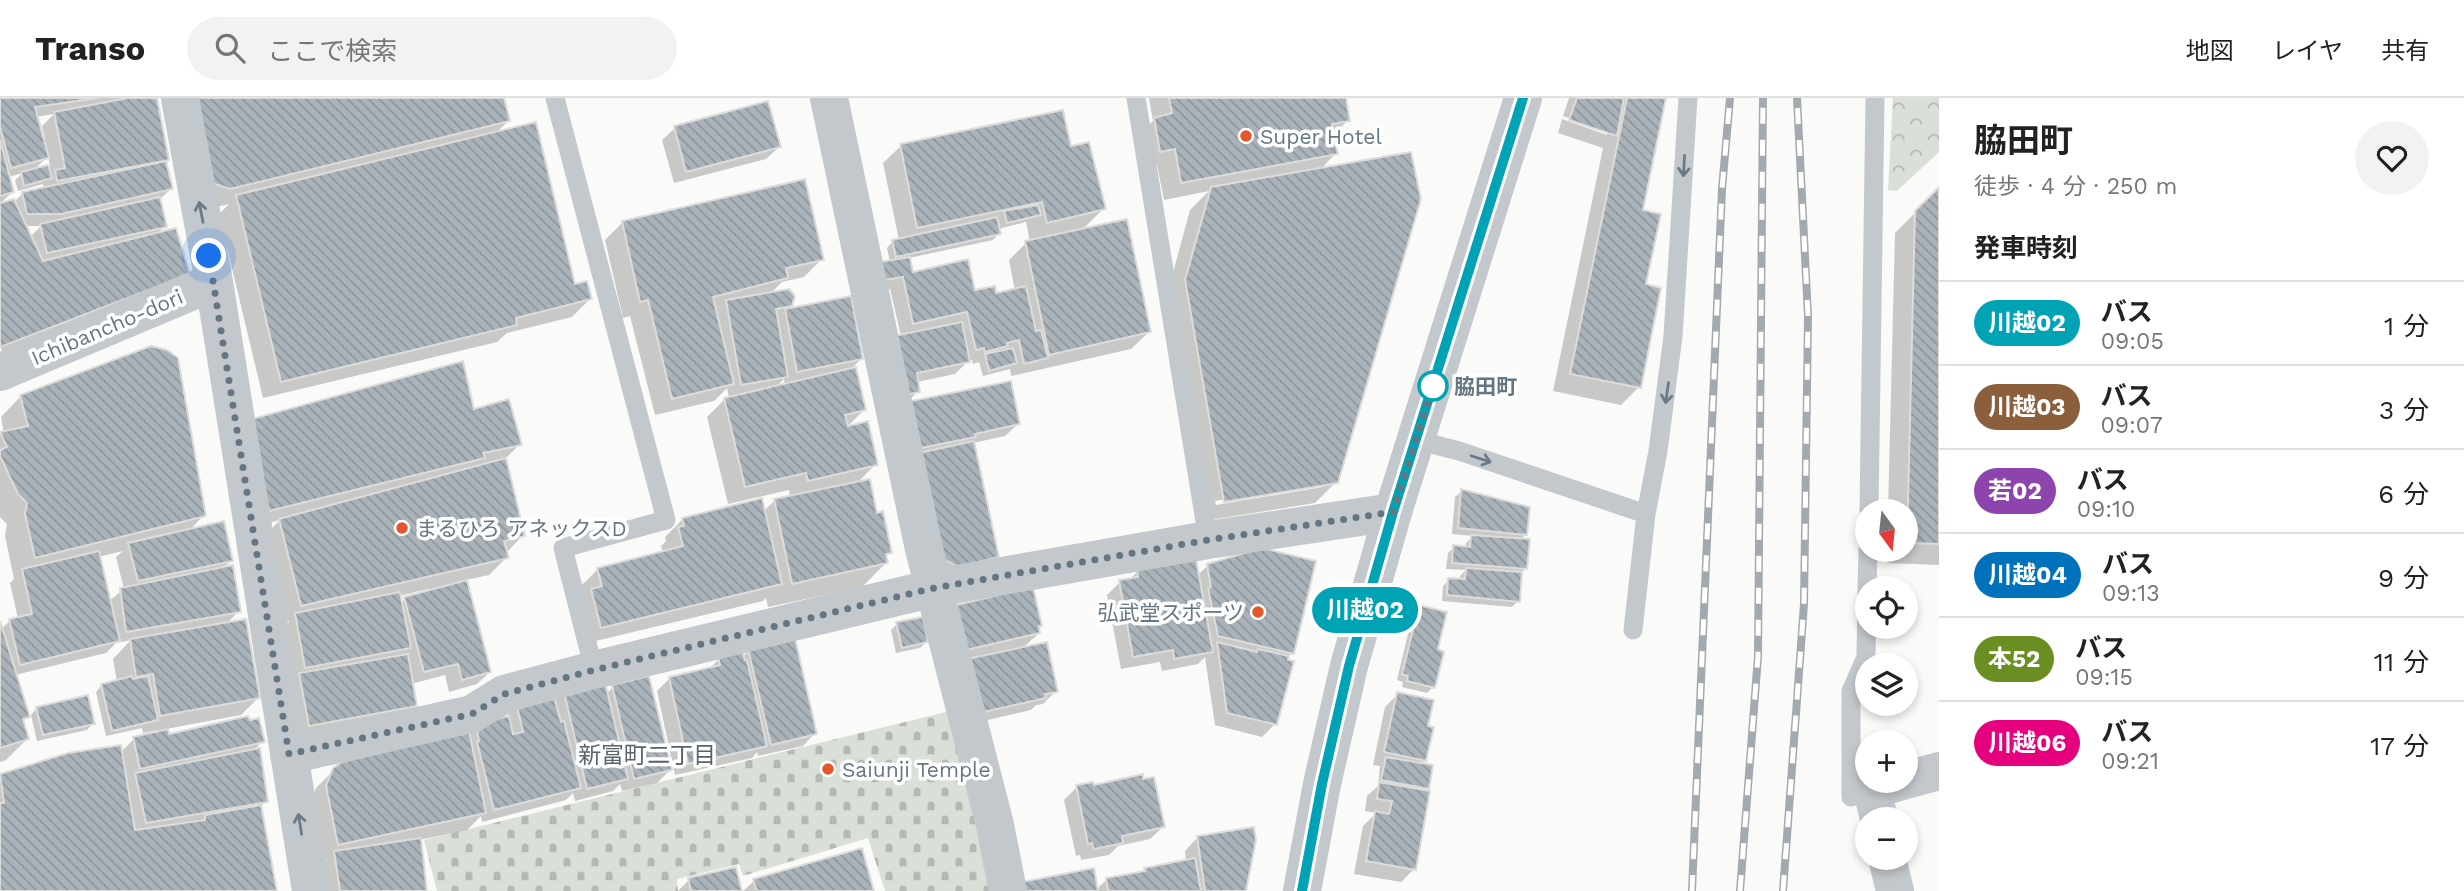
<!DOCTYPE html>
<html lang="ja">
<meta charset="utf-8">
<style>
body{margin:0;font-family:"Work Sans","Noto Sans JP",sans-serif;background:#f2f2f2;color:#222;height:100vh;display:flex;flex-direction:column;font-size:26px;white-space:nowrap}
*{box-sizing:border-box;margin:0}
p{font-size:23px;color:#767676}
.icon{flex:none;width:38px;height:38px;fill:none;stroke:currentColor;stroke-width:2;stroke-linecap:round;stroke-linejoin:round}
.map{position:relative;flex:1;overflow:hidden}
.drawer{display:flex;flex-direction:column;background:#fff;width:525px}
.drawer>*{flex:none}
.badge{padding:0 14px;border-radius:23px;font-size:24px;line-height:46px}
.needle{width:46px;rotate:165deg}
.buttons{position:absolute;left:1855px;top:401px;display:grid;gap:14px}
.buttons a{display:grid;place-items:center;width:63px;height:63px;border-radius:50%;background:#fff;box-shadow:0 4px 10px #0003;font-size:35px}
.you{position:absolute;width:35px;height:35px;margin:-18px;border:5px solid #fff;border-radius:50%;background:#1a73e8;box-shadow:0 0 0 10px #1a73e833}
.map>.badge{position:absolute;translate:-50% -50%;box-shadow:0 0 0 4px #fff}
h2{padding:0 35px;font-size:26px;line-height:63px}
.round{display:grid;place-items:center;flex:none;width:74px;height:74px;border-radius:37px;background:#f2f2f2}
.overview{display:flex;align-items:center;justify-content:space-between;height:119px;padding:0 35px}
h1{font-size:33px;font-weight:700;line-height:52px}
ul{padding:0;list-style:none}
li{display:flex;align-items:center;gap:21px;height:84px;padding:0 35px;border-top:2px solid #e0e0e0}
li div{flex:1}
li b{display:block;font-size:26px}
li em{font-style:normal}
li .badge{min-width:77px;font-weight:700;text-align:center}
header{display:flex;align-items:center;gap:42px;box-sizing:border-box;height:98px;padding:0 35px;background:#fff;border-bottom:2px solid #e0e0e0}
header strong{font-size:33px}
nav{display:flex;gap:38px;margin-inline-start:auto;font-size:24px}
.search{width:490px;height:63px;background:#f2f2f2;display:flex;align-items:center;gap:18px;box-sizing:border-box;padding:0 24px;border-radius:38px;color:#767676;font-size:26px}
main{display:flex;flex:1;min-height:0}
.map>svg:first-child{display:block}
.cemetery{fill:url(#cemetery-stones)}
.park{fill:url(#park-crowns)}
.shadow{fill:#0003;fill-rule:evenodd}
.building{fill:url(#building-back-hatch);stroke:#dcdcda;stroke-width:2}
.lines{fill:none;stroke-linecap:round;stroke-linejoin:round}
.service{stroke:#c3c8cc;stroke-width:19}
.minor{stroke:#c3c8cc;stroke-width:38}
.tertiary{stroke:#c3c8cc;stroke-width:38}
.rail-casing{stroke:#a2aab0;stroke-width:8}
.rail{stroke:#fff;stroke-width:5;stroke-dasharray:16;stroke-linecap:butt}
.oneway{stroke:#6a7a87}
.line-casing{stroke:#fff;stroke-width:16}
.line{stroke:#00a3b4;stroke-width:10}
.walk{stroke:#657683;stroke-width:7;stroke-dasharray:0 12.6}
.poi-dot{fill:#e4572e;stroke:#fff;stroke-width:2.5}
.stop-dot{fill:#fff;stroke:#00a3b4;stroke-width:3.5}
.labels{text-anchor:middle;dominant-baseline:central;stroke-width:7;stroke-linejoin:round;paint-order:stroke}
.poi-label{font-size:21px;fill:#657683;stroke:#fff;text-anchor:start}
.street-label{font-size:21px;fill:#657683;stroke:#fff}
.stop-label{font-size:21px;font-weight:bold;fill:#657683;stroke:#fff;text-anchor:start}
.neighbourhood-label{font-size:23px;fill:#57646e;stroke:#fff}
</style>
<header>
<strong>Transo</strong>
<div class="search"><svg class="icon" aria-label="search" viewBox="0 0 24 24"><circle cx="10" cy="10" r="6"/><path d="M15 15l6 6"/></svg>ここで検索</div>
<nav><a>地図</a><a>レイヤ</a><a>共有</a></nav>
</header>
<main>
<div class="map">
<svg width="1939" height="793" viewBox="0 0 1939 793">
<defs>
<pattern id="cemetery-stones" width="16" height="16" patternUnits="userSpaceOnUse" patternTransform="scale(1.75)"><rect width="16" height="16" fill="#dadfd7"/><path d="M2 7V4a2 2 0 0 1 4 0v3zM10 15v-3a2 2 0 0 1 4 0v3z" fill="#b4b9b4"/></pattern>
<pattern id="park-crowns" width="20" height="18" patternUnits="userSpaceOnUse" patternTransform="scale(1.75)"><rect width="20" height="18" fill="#dadfd7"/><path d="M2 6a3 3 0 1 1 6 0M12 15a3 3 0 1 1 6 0" fill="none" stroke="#b4b9b4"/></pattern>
<pattern id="building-back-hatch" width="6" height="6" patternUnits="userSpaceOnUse" patternTransform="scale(1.75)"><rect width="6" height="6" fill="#aab3b9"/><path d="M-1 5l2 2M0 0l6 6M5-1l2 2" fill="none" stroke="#8e969c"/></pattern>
</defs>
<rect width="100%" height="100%" fill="#fafaf8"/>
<path class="cemetery" d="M950,613L992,793H885L868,740L743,778L739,766L677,781L678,793H437L424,742Z"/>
<path class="park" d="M1893,0H1939V54L1897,93L1888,92Z"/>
<path class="shadow" d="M0,0H156L171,91L159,102L165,128L156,137L188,176L4,257L0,248V107L13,105L22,96L44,91L43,86L18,93L15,82L23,75L8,79L12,94L0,106ZM54,16L42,28L45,41L42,42L35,19ZM48,58L50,68L33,73ZM24,128H41L30,139Z
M502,0L508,23L495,36L574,188L590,201L572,219L507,235L497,244L263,300L219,116L229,106L208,111L174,10Z
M1149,0H1344L1348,22L1333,38L1336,55L1320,72L1336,384L1315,405L1204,423L1165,204L1190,112L1209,93L1164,102L1157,67L1143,71L1137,39L1153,23ZM1323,386V389L1216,407L1215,403Z
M1569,0H1662L1641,113L1644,188L1639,289L1621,307L1553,293L1603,50L1558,35L1562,21L1607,37V33L1563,18Z
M675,30L779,49L766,61L674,85L662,42Z
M901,48L1070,50L1104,110L1082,132L1149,234L1131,251L1011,278L1010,271L983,278L979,264L973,266L972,262L968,263L955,276L917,284L918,293L906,306L901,238L890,191L872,194L890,164L887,150L893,143L899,142L883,65ZM1026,124L1030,144L1026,145L1009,162L1015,193L995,198L973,195L912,176L909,160L993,142L999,135L998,131Z
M1939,91V467L1887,465V452H1906V413H1888L1895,135Z
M623,124L822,161L804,179L782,184L770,196L790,207L785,212L850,200L862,260L849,273L864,312L845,331L876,366L857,385L876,417L890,454L885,459L886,465L862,489L768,509L766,500L763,503L583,546L580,489L598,471L663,455L661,448L666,443L665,439L683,421L763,414L775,402L790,399L789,392L728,406L707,319L725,301L729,300L727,290L714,303L655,317L630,218L623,220L605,142ZM784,281L785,287L775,290Z
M21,298L204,417L189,433L231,463L223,470L239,513L226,526L258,600L241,617L166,631L168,638L263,643L252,654L266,703L260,709L275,793H0V678L69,656L121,654L134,641L158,635V632L143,635L142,630L106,638L96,594L102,587L117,584L113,561L131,542L116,545L106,555L15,577L28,618L22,624L27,641L6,662L0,664V529L1,531L10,523L18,521L10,485L14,481L5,438L7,426L0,419V335H4L1,319ZM123,453L116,459L124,491L109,503L98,459Z
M473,313L520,346L505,361L523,437L506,455L507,459L489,477L466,482L490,574L477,586L449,594L445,577L411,586L415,608L403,621L296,640L283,530L290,523L283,525L262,441L280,422L252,429L236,340ZM428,491L429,494L405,501L401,505L399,498Z
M899,318L1018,326L1005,338L973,345L997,458L944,480Z
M1462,393L1526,436L1520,442L1525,471L1521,475L1518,503L1512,509L1442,503L1443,488L1449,482L1460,483V478L1466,472L1446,471L1448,455L1454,449L1465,450L1466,445L1473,438L1452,436L1455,399Z
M1208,467L1292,555L1285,563L1275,626L1262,639L1215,627L1205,559L1198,566L1162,573L1160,564L1121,571L1107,497L1120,484L1129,482L1138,473L1197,478Z
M1420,509L1435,552L1433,589L1427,595L1402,589L1403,584L1397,582L1413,515Z
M940,522L1038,529L1039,535L1022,551L1056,593L1043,606L1036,607L1031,612L966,627Z
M897,526L926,544L920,550L896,555L891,532Z
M749,553L815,635L803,648L758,658L757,654L752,660L675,677L657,593L670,580L708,572L719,561L742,559Z
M613,589L670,672L657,685L622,693L620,686L613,693L575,703L573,695L566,702L482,724L481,718L467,732L419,742L425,793H326L322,768L327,762L321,764L309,707L316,690L334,672L504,621L517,606L564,592L606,596Z
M1398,596L1426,630L1425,662L1420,667L1427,690L1423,693L1414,771L1401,784L1354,776L1363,728L1376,715L1365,713L1367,698L1378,688L1380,668L1373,667L1385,609Z
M37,610L93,625L87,632L37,643L31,617Z
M1077,689L1163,729L1150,741L1118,748L1109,757L1081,762L1080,757L1076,758L1064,702Z
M1197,740L1244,793H1015L1096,792L1106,782L1186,763L1185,753Z
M689,782L740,793H678Z
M754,783L873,793H743Z"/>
<path class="building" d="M0,0H98L35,9L49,60L11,70L0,29Z
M128,0H157L169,62L57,83L55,72L65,70L54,14Z
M196,0H504L510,23L230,91L212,85Z
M1169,0H1346L1350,23L1332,26L1338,56L1181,85L1175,51L1160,54L1154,20L1172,15Z
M1577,0H1624L1617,38L1569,22Z
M1627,0H1666L1643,112L1661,116L1646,186L1661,190L1641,290L1570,276Z
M768,3L781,49L686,74L674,28Z
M1063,12L1071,48L1089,44L1106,111L1047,125L1042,104L917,130L900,46Z
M536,24L575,186L587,183L592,201L516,220L517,227L281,284L236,97Z
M0,42L14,94L0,98Z
M1411,54L1421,101L1338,385L1224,404L1185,182L1211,89Z
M166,63L173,91L61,116H27L22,94Z
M48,67L52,80L24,88L21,74Z
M805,81L824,162L786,170L788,180L713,199L734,286L672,301L648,202L640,204L622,123Z
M1939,89V446L1907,445L1915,113Z
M160,99L167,129L47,155L40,126Z
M14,101L43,163L176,130L190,176L0,249V105Z
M1038,107L1041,117L1007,125L1004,113Z
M997,119L1001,136L896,159L892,142Z
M1127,121L1151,234L1049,257L1025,143Z
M910,159L913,174L968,161L975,192L995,188L996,195L1026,188L1036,233L1041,232L1048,260L1024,266L1019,242L1007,245L1008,248L985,254L984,250L976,252L967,214L913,226L903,179L884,182L880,164Z
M789,191L795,198L792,208L776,211L788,279L741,287L726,202Z
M851,198L863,261L797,274L785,211Z
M962,224L970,264L917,275L920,294L901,298L889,239Z
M151,248L167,252L178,260L206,418L35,460L25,416L27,405L18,396L0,358V352L7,349L0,334L28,328L20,297Z
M1013,250L1017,265L989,273L985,256Z
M463,263L474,311L509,301L522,347L483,355L485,360L269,413L252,321Z
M856,269L866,312L845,317L848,328L868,323L878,367L808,383L806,375L745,389L724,300Z
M1011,283L1020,326L975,336L976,339L921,350L911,303Z
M974,343L999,459L958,469L940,459L914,356Z
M506,360L525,438L504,443L509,460L301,508L279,421Z
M870,381L877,415L883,413L892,455L886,456L888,465L792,486L774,401Z
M1461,391L1530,409L1527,437L1458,430Z
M762,400L782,486L601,530L591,491L602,488L597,470L683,448L678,429L684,428L682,420Z
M224,423L233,463L138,483L128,445Z
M1471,437L1530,441L1527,471L1452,465L1453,447L1470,449Z
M1262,450L1316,463L1294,556L1218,538L1208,490L1211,489L1207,466Z
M99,453L120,543L20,567L9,521L32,516L22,471Z
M1196,461L1213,554L1174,561L1173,552L1133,559L1119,482L1138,479L1137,472Z
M233,467L241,514L126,534L120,490Z
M1466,470L1522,474L1520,504L1447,497L1448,480L1465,481Z
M467,482L491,574L462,582L458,566L424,574L404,499Z
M1033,489L1042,528H1039L1040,535L962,553L952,508Z
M400,494L411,550L305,570L295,515Z
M1419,507L1447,514L1438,551L1444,554L1435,590L1407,583L1408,578L1402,576Z
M923,519L928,544L902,550L896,524Z
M246,521L260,600L160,618L153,576L136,579L130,541Z
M0,523L30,619L23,621L29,641L0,650Z
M795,540L817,636L771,647L748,551Z
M1047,544L1058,594L1045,596L1046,600L979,615L967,561Z
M1217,544L1257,554L1258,551L1289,558L1288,562L1294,563L1277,627L1227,615Z
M742,553L745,562H747L767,648L688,666L669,579L720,567L718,559Z
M408,556L417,608L309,628L299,575Z
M132,578L133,581L148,578L158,622L112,633L101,586Z
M649,578L672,672L634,681L612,587Z
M604,580L628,681L587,691L563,590Z
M1397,594L1434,602L1428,628L1434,629L1426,663L1384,654Z
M553,595L561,624L564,623L581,690L494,712L477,644L479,643L476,626L509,618L513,636L523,634L516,604Z
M88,597L95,626L43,637L36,609Z
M248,618L250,622L259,620L265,644L140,671L133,639L168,631L169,636Z
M469,633L486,715L338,747L326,688L333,670L342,664Z
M121,647L135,732L205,722V717L261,707L277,793H0V705H4L0,676L68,655Z
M260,650L268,704L146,725L135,675Z
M1386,659L1433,667L1429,691L1381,682Z
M1143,676V681L1154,679L1165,729L1122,738L1123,745L1094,751L1092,745L1088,746L1076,687L1093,684L1094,687Z
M1379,684L1430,693L1416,772L1366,763L1375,713L1389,716L1392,703L1377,701Z
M1254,729L1256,742L1246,793H1205L1197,738Z
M421,740L427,793H340L334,753Z
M862,750L874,793H757L753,781Z
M1195,760L1201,793H1108L1106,780L1145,773L1144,770Z
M736,769L742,793H691L688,780Z
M1094,770L1098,793H1023L1022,784Z"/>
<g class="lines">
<path class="service" d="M555,0L666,422L563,450L594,572
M1136,0L1208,442
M1416,342L1459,353L1646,416
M1869,413L1875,0
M1867,490L1868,452
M1867,494L1866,559L1851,593V699L1872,692
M1633,532L1646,416L1658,353L1673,238L1688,0"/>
<path class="minor" d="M180,0L214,184L311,793
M829,0L924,451L995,727L1008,793
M0,274L214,184
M289,657L472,616L504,596L594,572L934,490L1208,442L1393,414
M1906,682L1939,673
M1879,721L1872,692L1905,682
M1887,760L1895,793"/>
<path class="tertiary" d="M1302,793L1322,686L1349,568L1393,414L1523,0"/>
<g class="rail-casing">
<path id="rail" d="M1692,793L1722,91L1730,0
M1740,793L1758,558L1763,0
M1783,793L1804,506L1808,218L1797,0"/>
</g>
<use href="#rail" class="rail"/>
</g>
<defs><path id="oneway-shaft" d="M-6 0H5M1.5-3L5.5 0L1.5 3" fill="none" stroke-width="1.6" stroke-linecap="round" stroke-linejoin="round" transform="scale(1.75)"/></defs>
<g class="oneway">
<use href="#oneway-shaft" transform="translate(1684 68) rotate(93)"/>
<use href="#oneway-shaft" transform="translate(201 114) rotate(-101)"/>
<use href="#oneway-shaft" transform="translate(1667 295) rotate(98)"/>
<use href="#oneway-shaft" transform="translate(1481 361) rotate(18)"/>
<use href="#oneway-shaft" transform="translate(300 726) rotate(-99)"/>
</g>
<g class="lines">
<g class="line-casing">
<path id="line" d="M1302,793L1322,686L1349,568L1393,414L1523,0"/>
</g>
<use href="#line" class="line"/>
<path class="walk" d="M209,158L289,656L472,616L504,596L594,572L934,490L1208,442L1393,414L1433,288"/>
</g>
<g class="poi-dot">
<circle cx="1246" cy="38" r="7"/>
<circle cx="402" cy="430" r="7"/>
<circle cx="1258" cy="514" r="7"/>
<circle cx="828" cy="671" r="7"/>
</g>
<circle class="stop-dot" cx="1433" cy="288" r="14"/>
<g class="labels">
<g class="poi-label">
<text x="1260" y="38">Super Hotel</text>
<text x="416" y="430">まるひろ アネックスD</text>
<text x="1244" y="514" text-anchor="end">弘武堂スポーツ</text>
<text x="842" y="671">Saiunji Temple</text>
</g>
<g class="street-label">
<text transform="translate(107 229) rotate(-23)">Ichibancho-dori</text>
</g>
<g class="stop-label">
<text x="1454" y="288">脇田町</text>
</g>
<g class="neighbourhood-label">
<text x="647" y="657">新富町二丁目</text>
</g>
</g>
</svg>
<div class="buttons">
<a><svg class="needle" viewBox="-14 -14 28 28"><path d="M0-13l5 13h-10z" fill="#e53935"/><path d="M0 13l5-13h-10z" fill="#767676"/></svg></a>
<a><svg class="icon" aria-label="locate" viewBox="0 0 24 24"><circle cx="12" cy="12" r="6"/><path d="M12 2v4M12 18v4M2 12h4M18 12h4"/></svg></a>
<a><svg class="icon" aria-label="layers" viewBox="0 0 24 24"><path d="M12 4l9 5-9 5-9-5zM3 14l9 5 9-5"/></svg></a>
<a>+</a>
<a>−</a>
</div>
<div class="you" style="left:209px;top:158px"></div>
<b class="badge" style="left:1365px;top:512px;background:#00a3b4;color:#fff">川越02</b>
</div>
<section class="drawer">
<div class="overview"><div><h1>脇田町</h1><p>徒歩 · 4 分 · 250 m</p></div><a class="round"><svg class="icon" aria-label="heart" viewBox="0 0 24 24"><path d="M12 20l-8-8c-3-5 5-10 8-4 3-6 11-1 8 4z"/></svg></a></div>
<h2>発車時刻</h2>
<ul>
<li><span class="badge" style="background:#00a3b4;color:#fff">川越02</span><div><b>バス</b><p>09:05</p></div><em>1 分</em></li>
<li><span class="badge" style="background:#8b5e3c;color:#fff">川越03</span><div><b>バス</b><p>09:07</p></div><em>3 分</em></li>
<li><span class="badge" style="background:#8e44ad;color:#fff">若02</span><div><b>バス</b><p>09:10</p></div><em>6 分</em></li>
<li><span class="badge" style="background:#0072bc;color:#fff">川越04</span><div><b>バス</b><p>09:13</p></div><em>9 分</em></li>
<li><span class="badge" style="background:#6b8e23;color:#fff">本52</span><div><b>バス</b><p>09:15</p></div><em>11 分</em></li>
<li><span class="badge" style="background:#e6007e;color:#fff">川越06</span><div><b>バス</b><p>09:21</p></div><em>17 分</em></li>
</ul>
</section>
</main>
